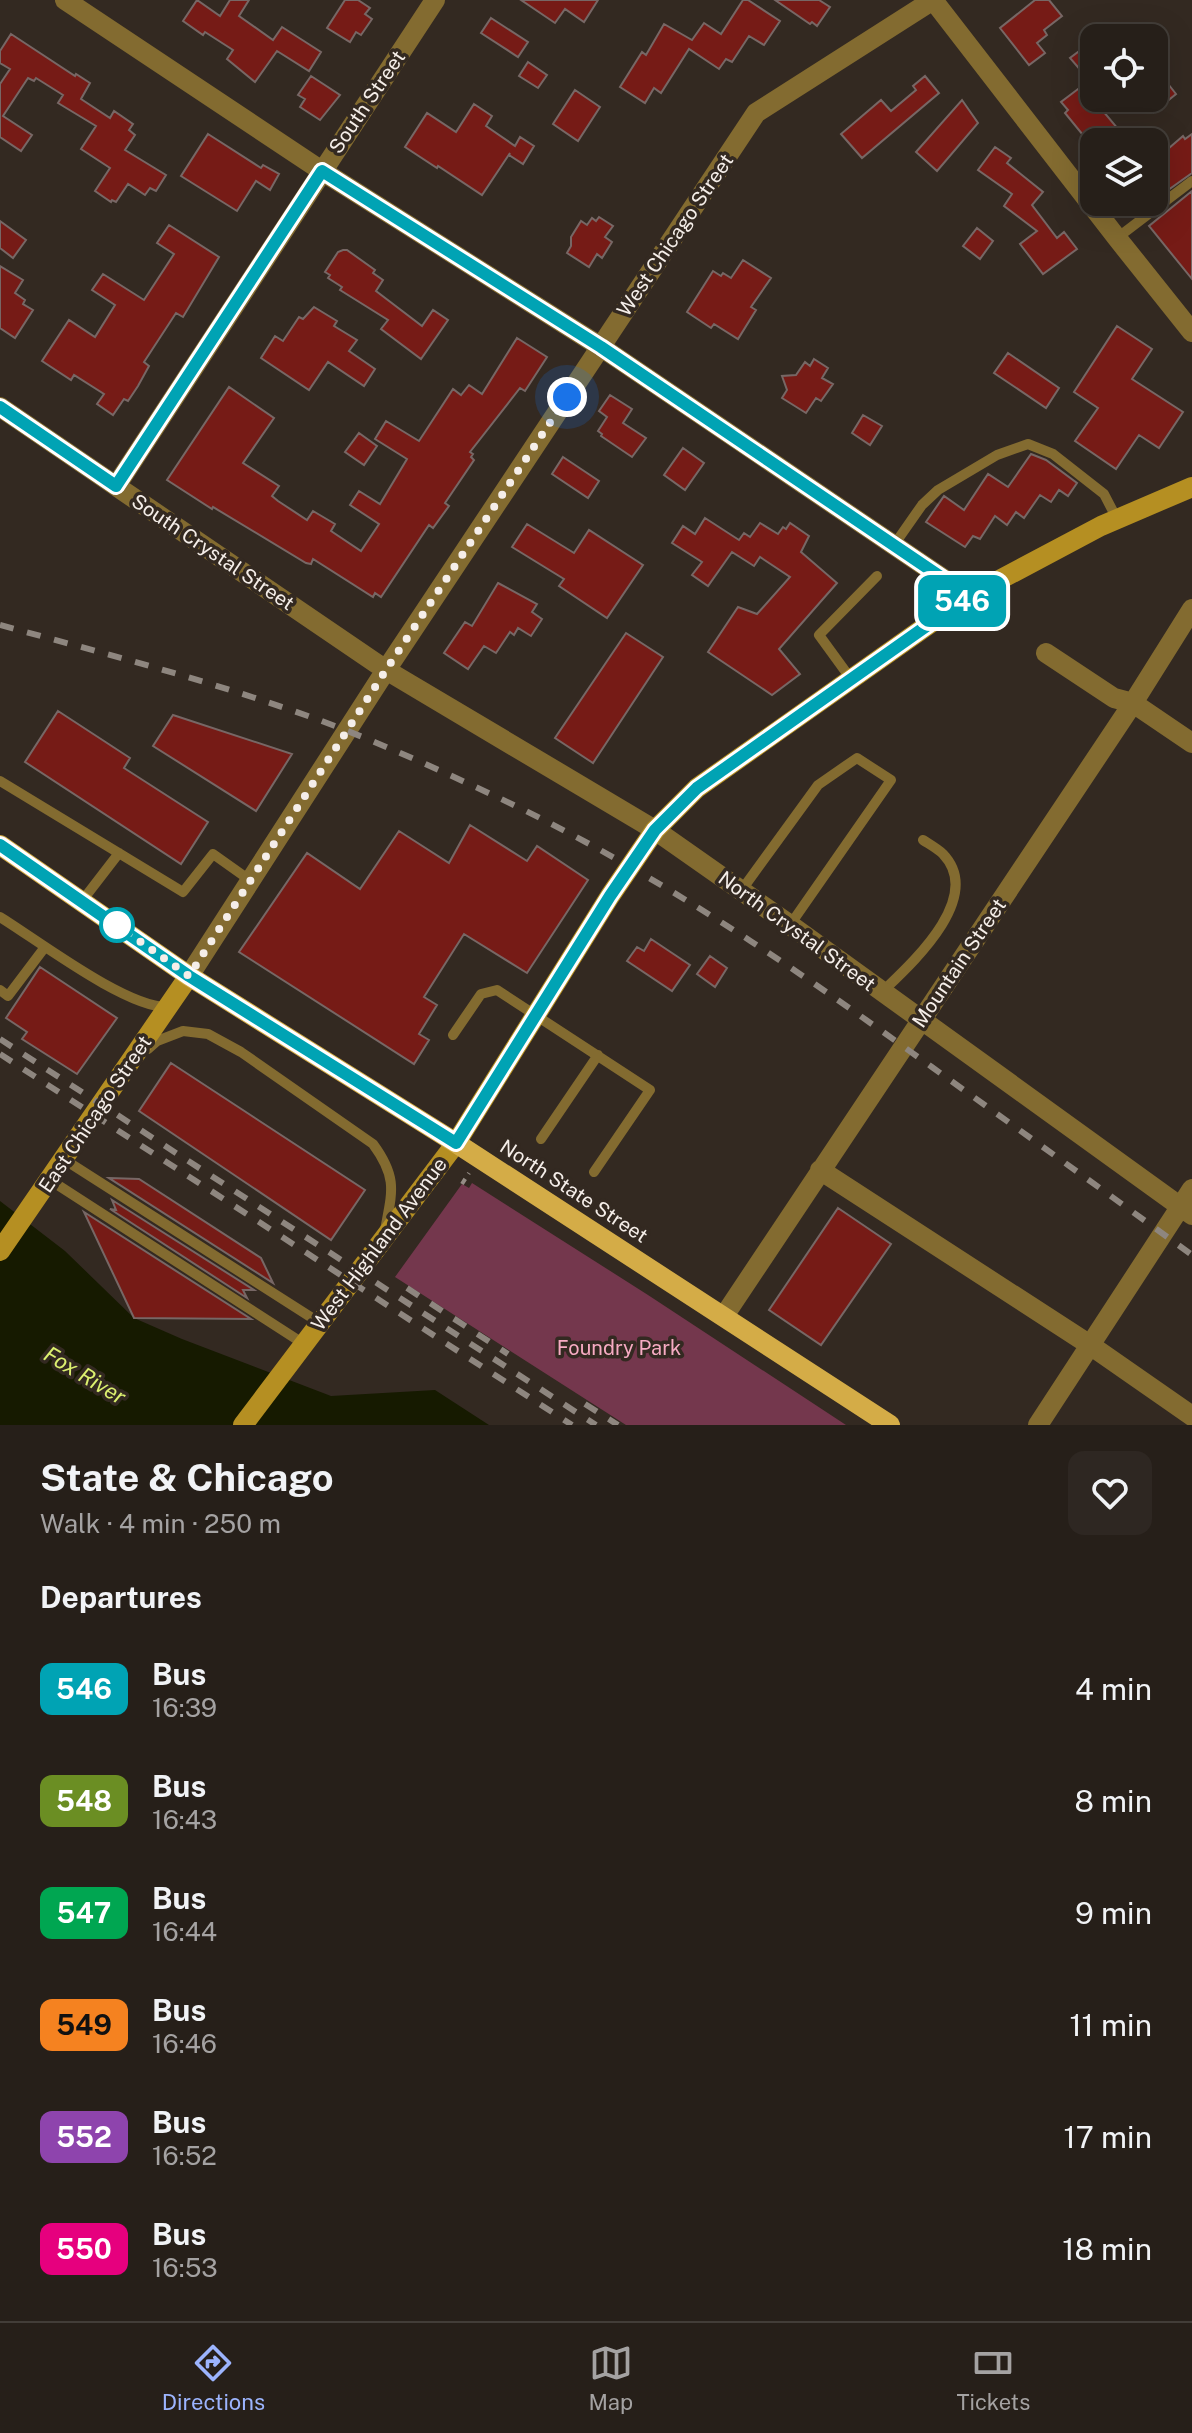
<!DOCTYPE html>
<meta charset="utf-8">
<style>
body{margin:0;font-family:"Public Sans",sans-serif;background:#2e2722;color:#f1f3f6;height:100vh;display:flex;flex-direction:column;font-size:30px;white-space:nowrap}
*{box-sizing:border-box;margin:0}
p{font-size:26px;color:#a4a2a2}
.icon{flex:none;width:44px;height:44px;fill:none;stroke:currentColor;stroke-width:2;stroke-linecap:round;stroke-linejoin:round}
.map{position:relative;height:1425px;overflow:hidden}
.side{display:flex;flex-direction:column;background:#261f19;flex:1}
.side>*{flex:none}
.badge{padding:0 16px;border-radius:12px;font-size:28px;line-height:52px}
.tools{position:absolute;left:1080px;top:24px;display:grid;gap:16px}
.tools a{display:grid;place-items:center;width:88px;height:88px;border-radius:16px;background:#261f19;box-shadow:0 8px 32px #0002,0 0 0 2px #423d38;font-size:40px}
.you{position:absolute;width:40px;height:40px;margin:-20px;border:6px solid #fff;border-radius:50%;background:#1a73e8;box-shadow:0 0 0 12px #1a73e833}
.map>.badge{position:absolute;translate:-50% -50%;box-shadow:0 0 0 4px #fff}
h2{padding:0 40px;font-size:30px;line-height:72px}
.round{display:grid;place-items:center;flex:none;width:84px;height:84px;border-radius:16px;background:#2e2722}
.head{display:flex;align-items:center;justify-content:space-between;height:136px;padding:0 40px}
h1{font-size:38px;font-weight:700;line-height:60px}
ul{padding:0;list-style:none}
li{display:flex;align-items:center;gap:24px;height:112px;padding:0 40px}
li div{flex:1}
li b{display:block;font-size:30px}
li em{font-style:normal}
li .badge{min-width:88px;font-weight:700;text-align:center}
.tab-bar{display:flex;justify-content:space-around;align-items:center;height:112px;border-top:2px solid #423d38;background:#261f19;font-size:22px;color:#a4a2a2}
.tab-bar a{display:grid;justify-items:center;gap:4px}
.tab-bar .on{color:#9cb4fd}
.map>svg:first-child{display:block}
.green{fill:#74374d}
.water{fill:#161a00}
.building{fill:#761b16;stroke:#776765;stroke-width:2}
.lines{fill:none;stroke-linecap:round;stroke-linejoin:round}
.path{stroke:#958d86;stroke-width:4;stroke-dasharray:6 6;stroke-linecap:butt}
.lane{stroke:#836b30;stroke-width:10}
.street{stroke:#836b30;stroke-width:20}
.secondary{stroke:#b58f22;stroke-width:20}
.primary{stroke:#d4ac47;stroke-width:20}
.rail{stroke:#8e867f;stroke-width:6;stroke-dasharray:14 14;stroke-linecap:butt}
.line-casing{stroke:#fff;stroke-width:18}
.line{stroke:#00a3b4;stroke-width:12}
.walk{stroke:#f5eee9;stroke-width:8;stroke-dasharray:0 14.4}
.stop-dot{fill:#fff;stroke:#00a3b4;stroke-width:4}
.labels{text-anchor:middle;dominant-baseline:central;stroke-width:7;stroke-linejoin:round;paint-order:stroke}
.street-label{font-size:20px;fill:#f5eee9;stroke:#332921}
.park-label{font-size:20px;fill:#f7abc3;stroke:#332921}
.water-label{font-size:22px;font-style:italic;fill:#dcf06f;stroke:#332921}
</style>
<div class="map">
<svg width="1192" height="1425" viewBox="0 0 1192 1425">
<rect width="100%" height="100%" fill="#332921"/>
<path class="green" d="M472,1183L648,1295L846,1425H626L395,1277L462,1184L469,1188Z"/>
<path class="water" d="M0,1201L65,1251L134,1318L182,1339L331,1396L435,1390L489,1425H0Z"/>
<path class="building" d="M197,0L220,16L230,0H249L239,16L273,40L282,27L321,52L309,71L277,51L255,82L227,59L233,50L205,32L203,35L183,21Z
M345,0H358L370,8L365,14L372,19L361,35L356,32L350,42L327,28Z
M521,0H598L584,22L565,9L555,23Z
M743,0H748L780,21L764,45L749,36L732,62L726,59L719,69L689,49L661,93L654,88L645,103L620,87L642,52L646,55L664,24L692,40L704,23L721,34Z
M775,0H819L830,7L817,26L812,22L810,24Z
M1035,0H1049L1062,16L1044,30L1047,35L1037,43L1045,53L1029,65L1000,28Z
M491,18L528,42L518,57L481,33Z
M11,34L75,76L76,74L90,83L81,99L110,118L114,111L133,124L129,130L135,135L125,150L166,175L156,191L150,188L145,195L128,184L116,202L112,200L111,202L95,191L110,168L81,149L96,126L58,103L63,95L36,78L34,81L28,78L3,116L32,135L21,151L0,137V84L10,69L0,63V51Z
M1094,40V64L1083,73L1070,58Z
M528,62L547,75L538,88L519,76Z
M1154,66L1176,94L1154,112Z
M311,76L340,95L320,120L300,107L305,99L298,95Z
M925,76L939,93L862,158L841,134L881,100L891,111L916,90L913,86Z
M1082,86L1119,130L1104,142H1094V145L1089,139L1087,140L1065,113L1068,110L1061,102Z
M575,90L600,107L578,141L553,124Z
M962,100L978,123L937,171L916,152Z
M474,104L492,116L486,126L515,146L520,137L534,146L523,164L509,155L510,153L482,195L438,166L437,168L405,147L427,113L456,132Z
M208,134L261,168L263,165L279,174L270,190L256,181L237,211L181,176Z
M1192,134V173L1154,200V161L1183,136L1185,139Z
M995,147L1011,158L1007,163L1043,192L1032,205L1057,238L1064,232L1077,249L1043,274L1020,244L1037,231L1004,206L1012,194L978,170Z
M1192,191V279L1149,226Z
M599,217L613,226L605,237L612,242L602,258L597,254L589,267L567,253L571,246V237L581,221L587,225L592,218L596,221Z
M0,221L26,240L13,258L0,248Z
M169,225L219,257L183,317L176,313L144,362L149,366L138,386L128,401L124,399L113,415L97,404L104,394L74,375L71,380L42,361L69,320L95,337L115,305L92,290L103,274L144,300L174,254L157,243Z
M977,228L993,241L980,259L963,246Z
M343,250H347L375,270L373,273L383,280L376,291L422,326L433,310L448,320L421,359L381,329L388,320L340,290L342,287L328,278L330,275L325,272L338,252Z
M743,260L771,278L751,307L756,310L738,339L714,324L711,328L687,312L713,271L721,276L723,273L731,278Z
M0,266L23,280L15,293L25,300L23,304L33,310L15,338L0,328Z
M314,307L337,321L334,326L357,340L349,351L375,369L364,386L328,362L309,390L261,358L275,336L283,341L299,317L303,319Z
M1117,326L1152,349L1132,379L1183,412L1159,448L1139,435L1116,469L1075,441L1098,408L1074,392Z
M517,338L547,357L525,391L520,388L470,452L473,454L471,457L474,460L445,503L449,506L433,528L429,525L381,597L375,593L373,597L313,559L311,564L306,563L213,507L212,509L167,480L229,387L274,418L243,463L279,486L272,496L278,501L307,520L313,511L335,524L331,531L361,551L379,524L350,505L359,491L380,504L407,459L375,439L386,421L419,441L453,389L461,395L469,385L482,394Z
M1008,353L1059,388L1046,408L994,373Z
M814,359L828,368L822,378L833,384L821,401L816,398L806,413L782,398L787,390L782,376L796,375L805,362L810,366Z
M610,395L632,409L623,423L646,438L632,457L601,436L602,434L598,431L607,417L599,411Z
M863,415L882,426L870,445L852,433Z
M359,433L377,446L364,465L345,452Z
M683,448L704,463L685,490L664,475Z
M1031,454L1046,460L1077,483L1068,496L1059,490L1051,502L1040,495L1024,518L1016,512L1007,525L995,516L980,539L973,536L965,547L926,522L944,496L964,510L988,474L1008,487Z
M563,457L599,481L588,498L552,474Z
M705,518L739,540L744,533L750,537L760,523L778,534L783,527L786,529L790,523L809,536L801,552L837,583L779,649L800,674L772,695L708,652L738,607L757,614L790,577L760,557L754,566L732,552L708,586L692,575L702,562L672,543L683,526L695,534Z
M527,524L574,553L589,530L643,565L607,618L559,586L564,579L512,547Z
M498,583L537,604L532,612L542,619L531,636L518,628L514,635L510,632L496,653L484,646L468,669L444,653L465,622L472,626Z
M626,633L663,657L593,763L555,738Z
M58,711L130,758L124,768L208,822L181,864L25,762Z
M173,715L292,754L256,811L153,746Z
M470,825L527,861L537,846L588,880L527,973L464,934L424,997L437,1005L419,1034L429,1040L414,1064L239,952L307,853L360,889L399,831L449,863Z
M651,939L690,965L672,991L627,961L637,947L644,951Z
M710,956L727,968L715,987L697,974Z
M40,967L117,1018L77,1074L22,1039L27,1032L6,1018Z
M171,1063L365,1190L331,1240L139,1111Z
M109,1178L139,1179L261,1258L273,1283Z
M112,1200L254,1290H243L247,1298L110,1209L116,1210Z
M838,1208L891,1244L821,1345L769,1310Z
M84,1212L251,1319L134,1318Z"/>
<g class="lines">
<path class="path" d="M462,1184L469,1173"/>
<path class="lane" d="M1117,238L1192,181
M894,545L922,505L938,490L997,455L1028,444L1053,454L1104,494L1117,519
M851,679L819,635L877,576
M0,781L183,892L213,854L251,881
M741,891L818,785L857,758L891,780L790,925
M82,901L119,853
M0,917C39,941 125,1007 167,1007
M0,990L8,996L45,947
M882,992C911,964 985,898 943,854C938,849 929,844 923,840
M453,1035L481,994L497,990L650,1090L594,1172
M148,1049L157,1041L183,1031L208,1034L241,1052L373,1144C398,1178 392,1192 385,1230
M541,1139L598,1055
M65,1160L320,1323
M50,1180L304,1344"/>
<path class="street" d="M65,0L322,171L601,347L969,596
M0,407L386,670L655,830L786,922L1192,1215
M116,486L435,0
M1046,653L1114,698L1133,703L1192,743
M189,976L386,670L756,113L933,0L1117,238L1192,332
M820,1170L1090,1345L1192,1416
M724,1316L1133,703L1192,609
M1038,1425L1192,1189"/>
<path class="secondary" d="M0,1251L189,976
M243,1425L456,1143L610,896L655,830L697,788L969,596L1101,526L1192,487"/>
<path class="primary" d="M0,845L189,976L456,1143L890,1425"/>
<path class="rail" d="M0,625C103,653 207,680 308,716C372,739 435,768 497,797C641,865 775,954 904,1047C1000,1116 1096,1185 1192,1255
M0,1039L596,1425
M0,1054L572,1425
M407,1288L508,1354
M585,1404L618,1425"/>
</g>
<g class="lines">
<g class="line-casing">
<path id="line" d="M0,407L116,486L322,171L601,347L969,596L697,788L655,830L610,896L456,1143L189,976L0,845"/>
</g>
<use href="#line" class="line"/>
<path class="walk" d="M117,925L189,976L386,670L567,397"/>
</g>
<circle class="stop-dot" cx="117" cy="925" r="16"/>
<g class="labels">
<g class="street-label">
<text transform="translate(367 102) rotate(-56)">South Street</text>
<text transform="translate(675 235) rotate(-56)">West Chicago Street</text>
<text transform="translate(213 552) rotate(34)">South Crystal Street</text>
<text transform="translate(797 931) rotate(36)">North Crystal Street</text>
<text transform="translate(959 963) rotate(-56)">Mountain Street</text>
<text transform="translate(95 1114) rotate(-56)">East Chicago Street</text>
<text transform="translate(574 1191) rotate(33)">North State Street</text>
<text transform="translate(379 1244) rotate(-53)">West Highland Avenue</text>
</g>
<g class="park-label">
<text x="619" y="1348">Foundry Park</text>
</g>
<g class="water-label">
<text transform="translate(85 1375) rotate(31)">Fox River</text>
</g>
</g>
</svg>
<div class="tools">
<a><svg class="icon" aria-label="locate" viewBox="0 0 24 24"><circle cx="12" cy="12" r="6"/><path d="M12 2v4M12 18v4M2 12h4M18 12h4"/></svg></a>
<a><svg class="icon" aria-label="layers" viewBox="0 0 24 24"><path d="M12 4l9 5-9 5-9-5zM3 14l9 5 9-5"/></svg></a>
</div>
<div class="you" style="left:567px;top:397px"></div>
<b class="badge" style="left:962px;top:601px;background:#00a3b4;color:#fff">546</b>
</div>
<section class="side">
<div class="head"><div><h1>State &amp; Chicago</h1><p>Walk · 4 min · 250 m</p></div><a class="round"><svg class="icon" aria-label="heart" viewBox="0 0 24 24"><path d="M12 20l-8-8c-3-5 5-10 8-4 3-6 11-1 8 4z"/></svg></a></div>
<h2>Departures</h2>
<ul>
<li><span class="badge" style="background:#00a3b4;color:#fff">546</span><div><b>Bus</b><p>16:39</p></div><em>4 min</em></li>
<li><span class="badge" style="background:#6b8e23;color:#fff">548</span><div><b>Bus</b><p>16:43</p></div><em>8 min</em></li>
<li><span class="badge" style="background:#00a651;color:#fff">547</span><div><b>Bus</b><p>16:44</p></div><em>9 min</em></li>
<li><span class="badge" style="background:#f58220;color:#111">549</span><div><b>Bus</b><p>16:46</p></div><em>11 min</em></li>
<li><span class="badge" style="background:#8e44ad;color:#fff">552</span><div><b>Bus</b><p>16:52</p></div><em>17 min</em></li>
<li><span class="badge" style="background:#e6007e;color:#fff">550</span><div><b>Bus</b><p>16:53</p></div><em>18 min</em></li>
</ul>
</section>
<nav class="tab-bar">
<a class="on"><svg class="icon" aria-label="directions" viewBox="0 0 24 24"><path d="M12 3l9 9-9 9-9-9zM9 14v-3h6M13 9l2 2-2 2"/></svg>Directions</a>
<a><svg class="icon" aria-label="map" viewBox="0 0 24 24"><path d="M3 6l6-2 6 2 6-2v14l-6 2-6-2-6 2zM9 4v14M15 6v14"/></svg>Map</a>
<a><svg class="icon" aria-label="tickets" viewBox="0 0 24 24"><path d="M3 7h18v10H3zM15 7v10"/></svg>Tickets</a>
</nav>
